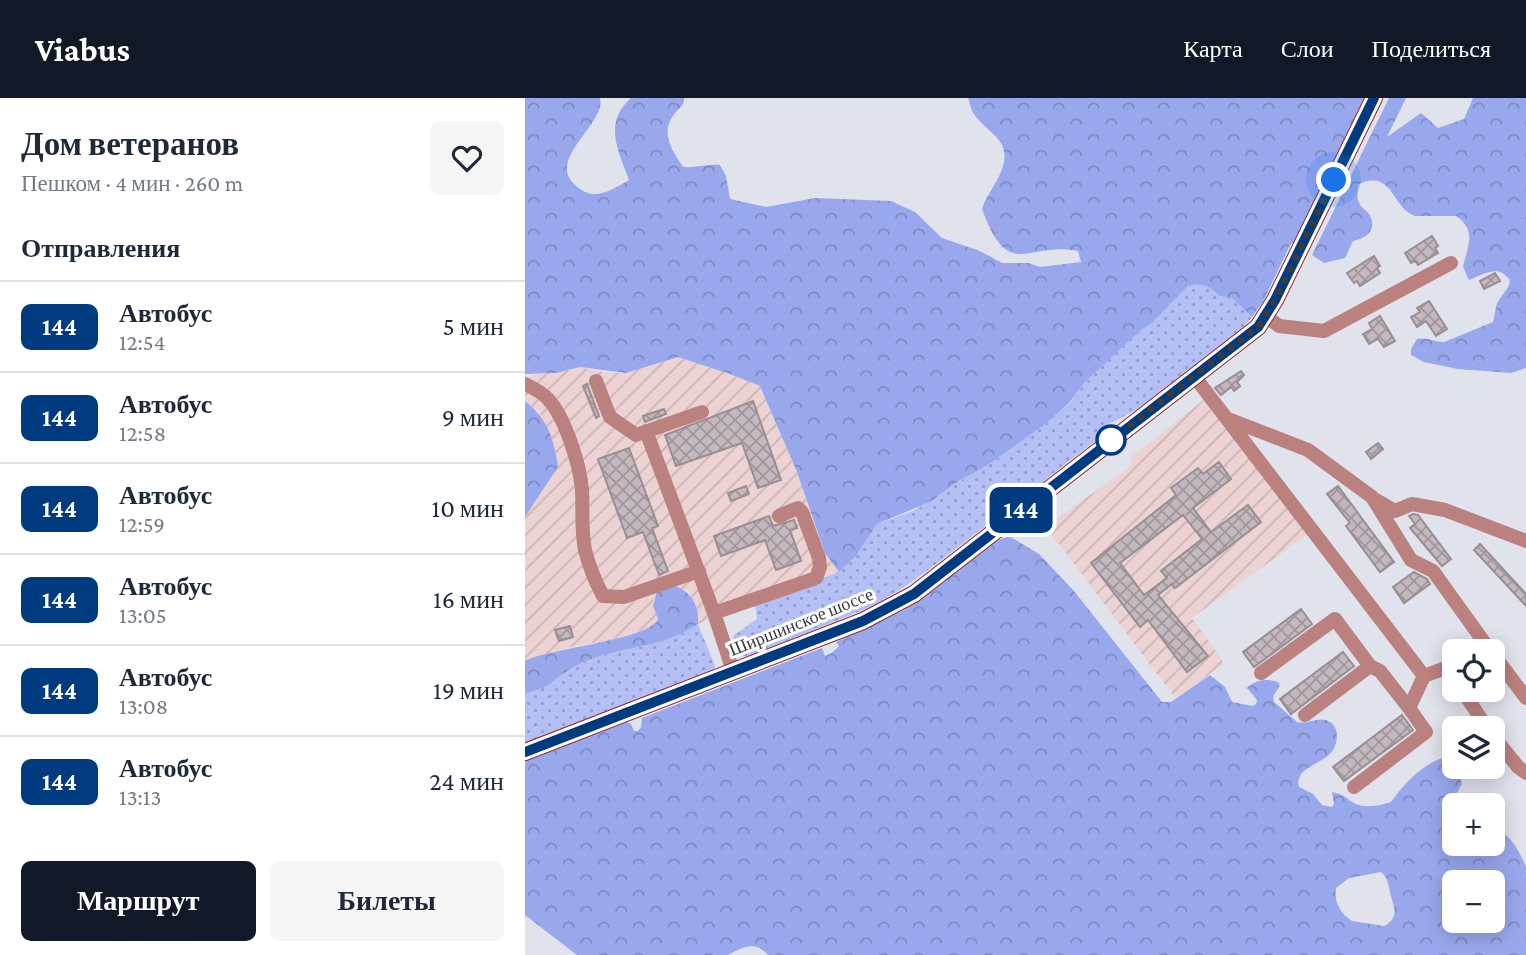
<!DOCTYPE html>
<html lang="ru">
<meta charset="utf-8">
<style>
body{margin:0;font-family:"Crimson Pro",serif;background:#f6f6f7;color:#1f2937;height:100vh;display:flex;flex-direction:column;font-size:26px;white-space:nowrap}
*{box-sizing:border-box;margin:0}
p{font-size:23px;color:#747a83}
.icon{flex:none;width:38px;height:38px;fill:none;stroke:currentColor;stroke-width:2;stroke-linecap:round;stroke-linejoin:round}
.map{position:relative;flex:1;overflow:hidden}
.sheet{display:flex;flex-direction:column;background:#fff;width:525px}
.sheet>*{flex:none}
.badge{padding:0 14px;border-radius:10px;font-size:24px;line-height:46px}
.controls{position:absolute;left:917px;top:541px;display:grid;gap:14px}
.controls a{display:grid;place-items:center;width:63px;height:63px;border-radius:10px;background:#fff;box-shadow:0 4px 18px #0003;font-size:35px}
.you{position:absolute;width:35px;height:35px;margin:-18px;border:5px solid #fff;border-radius:50%;background:#1a73e8;box-shadow:0 0 0 10px #1a73e833}
.map>.badge{position:absolute;translate:-50% -50%;box-shadow:0 0 0 4px #fff}
h2{padding:0 21px;font-size:26px;line-height:63px}
.round{display:grid;place-items:center;flex:none;width:74px;height:74px;border-radius:10px;background:#f6f6f7}
.headline{display:flex;align-items:center;justify-content:space-between;height:119px;padding:0 21px}
h1{font-size:33px;font-weight:600;line-height:52px}
.cta{display:flex;gap:14px;margin-top:auto;padding:14px 21px}
.cta a{flex:1;height:80px;border-radius:10px;background:#111827;color:#fff;font-size:28px;font-weight:600;line-height:80px;text-align:center}
.cta a+a{background:#f6f6f7;color:#1f2937}
ul{padding:0;list-style:none}
li{display:flex;align-items:center;gap:21px;height:91px;padding:0 21px;border-top:2px solid #e0e1e3}
li div{flex:1}
li b{display:block;font-size:26px}
li em{font-style:normal}
li .badge{min-width:77px;font-weight:700;text-align:center}
header{display:flex;align-items:center;gap:42px;box-sizing:border-box;height:98px;padding:0 35px;background:#111827;color:#fff}
header strong{font-size:33px}
nav{display:flex;gap:38px;margin-inline-start:auto;font-size:24px}
main{display:flex;flex:1;min-height:0}
.map>svg:first-child{display:block}
.industrial{fill:url(#industrial-furrows)}
.grass{fill:url(#grass-dots)}
.forest{fill:url(#forest-crowns);fill-rule:evenodd}
.building{fill:url(#building-cross-hatch);stroke:#988e94;stroke-width:2;fill-rule:evenodd}
.lines{fill:none;stroke-linecap:round;stroke-linejoin:round}
.minor{stroke:#bb817f;stroke-width:14}
.major{stroke:#8d282e;stroke-width:18}
.line-casing{stroke:#fff;stroke-width:16}
.line{stroke:#003b80;stroke-width:10}
.walk{stroke:#3a3b3f;stroke-width:7;stroke-dasharray:0 12.6}
.stop-dot{fill:#fff;stroke:#003b80;stroke-width:3.5}
.labels{text-anchor:middle;dominant-baseline:central;stroke-width:6;stroke-linejoin:round;paint-order:stroke}
.street-label{font-size:18px;fill:#3a3b3f;stroke:#fff}
</style>
<header>
<strong>Viabus</strong>
<nav><a>Карта</a><a>Слои</a><a>Поделиться</a></nav>
</header>
<main>
<section class="sheet">
<div class="headline"><div><h1>Дом ветеранов</h1><p>Пешком · 4 мин · 260 m</p></div><a class="round"><svg class="icon" aria-label="heart" viewBox="0 0 24 24"><path d="M12 20l-8-8c-3-5 5-10 8-4 3-6 11-1 8 4z"/></svg></a></div>
<h2>Отправления</h2>
<ul>
<li><span class="badge" style="background:#003b80;color:#fff">144</span><div><b>Автобус</b><p>12:54</p></div><em>5 мин</em></li>
<li><span class="badge" style="background:#003b80;color:#fff">144</span><div><b>Автобус</b><p>12:58</p></div><em>9 мин</em></li>
<li><span class="badge" style="background:#003b80;color:#fff">144</span><div><b>Автобус</b><p>12:59</p></div><em>10 мин</em></li>
<li><span class="badge" style="background:#003b80;color:#fff">144</span><div><b>Автобус</b><p>13:05</p></div><em>16 мин</em></li>
<li><span class="badge" style="background:#003b80;color:#fff">144</span><div><b>Автобус</b><p>13:08</p></div><em>19 мин</em></li>
<li><span class="badge" style="background:#003b80;color:#fff">144</span><div><b>Автобус</b><p>13:13</p></div><em>24 мин</em></li>
</ul>
<div class="cta"><a>Маршрут</a><a>Билеты</a></div>
</section>
<div class="map">
<svg width="1001" height="857" viewBox="0 0 1001 857">
<defs>
<pattern id="industrial-furrows" width="10" height="10" patternUnits="userSpaceOnUse" patternTransform="scale(1.75)"><rect width="10" height="10" fill="#ecd2d2"/><path d="M-1 1l2-2M0 10L10 0M9 11l2-2" fill="none" stroke="#cbb5b5"/></pattern>
<pattern id="grass-dots" width="8" height="8" patternUnits="userSpaceOnUse" patternTransform="scale(1.75)"><rect width="8" height="8" fill="#b4c0f5"/><path d="M2 2h.1M6 6h.1" fill="none" stroke="#939dc8" stroke-width="1.8" stroke-linecap="round"/></pattern>
<pattern id="forest-crowns" width="20" height="18" patternUnits="userSpaceOnUse" patternTransform="scale(1.75)"><rect width="20" height="18" fill="#99a8ec"/><path d="M2 6a3 3 0 1 1 6 0M12 15a3 3 0 1 1 6 0" fill="none" stroke="#7e8ac1"/></pattern>
<pattern id="building-cross-hatch" width="8" height="8" patternUnits="userSpaceOnUse" patternTransform="scale(1.75)"><rect width="8" height="8" fill="#c2b8be"/><path d="M0 0l8 8M0 8l8-8" fill="none" stroke="#9f979c"/></pattern>
</defs>
<rect width="100%" height="100%" fill="#e0e2ec"/>
<path class="industrial" d="M153,259L205,276L235,288L272,374L300,455L314,474L173,526L171,507L163,493L147,487L132,493L128,503L133,521L128,529L85,542L41,550L0,563V419L33,369L29,346L14,314L0,303V288L5,277L31,275L55,269L83,275H101Z
M680,301L783,436L667,520L696,560L698,566L654,599L648,597L522,430L525,425L606,368V359Z"/>
<path class="grass" d="M673,185L682,188L695,198L707,200L727,219L705,245L611,312L574,331L570,343L406,470L376,491L345,509L222,560L213,554L208,538L232,521L230,505L314,474L331,458L352,426L388,413L414,398L445,376L463,367L522,325L545,305L560,284L582,263L616,232L626,226L663,188Z
M173,526L190,568L189,572L0,646V596C8,593 18,591 25,586C36,577 48,568 61,563C98,548 140,550 173,526Z"/>
<path class="forest" d="M0,0H75C82,24 22,60 49,86C54,91 62,96 69,96C81,96 94,88 104,82C93,52 78,25 106,0H159C159,8 156,8 151,14C134,34 146,50 158,69C171,70 182,66 195,67L201,78L205,101L241,109L290,100L366,103L390,114L417,140L455,153L477,165H504L515,169L556,164L553,153C501,143 484,185 457,111C461,97 472,86 477,71C488,41 461,35 449,16C446,12 445,5 443,0H842L771,142L765,147L739,202L727,219L707,200L695,198L682,188L673,186L663,188L626,226L616,232L560,284L544,305L522,325L463,367L437,381L405,404L352,426L331,458L314,474L300,455L272,374L235,288L205,276L153,259L101,275L55,269L31,275L0,276Z
M864,0H881L862,39L896,15L913,30L939,21L948,0H1001V270L986,275L933,271L899,264L886,257V251L892,241C902,239 909,244 919,244L968,224L972,205L983,189L985,183C975,165 959,176 944,182L938,169C942,149 953,133 931,118H890C866,109 868,71 834,86C832,93 831,102 836,108C838,111 842,113 844,116C853,131 842,140 828,143L820,160L799,165L787,157Z
M0,303C23,321 29,341 33,369L0,419Z
M484,438L514,456L549,493L637,604H646L685,577L700,589L707,604L728,608L731,606L732,602L722,590C730,582 742,580 753,584L755,588L748,598L749,604L772,624C783,627 794,617 805,624C810,627 812,633 812,639C810,662 791,662 778,674C775,677 774,680 773,684L774,689L788,696L797,707L807,709L809,706L807,694C817,696 819,698 827,704C838,711 854,708 866,704C879,686 897,666 920,659L928,664L929,668L932,669L937,686L929,700V746H968V729C984,735 995,753 1001,769V857H243C230,842 218,849 203,857H52L0,817V663L102,624L106,626L109,633H113L116,629L117,620L297,550L300,558L308,554L314,548L311,544L379,512L471,443ZM856,774C863,780 863,785 865,794C868,808 876,819 859,828L827,823C815,815 809,804 811,790L824,780ZM929,784H968V822H929Z
M147,487C165,492 175,507 173,526C140,550 98,548 61,563C48,568 36,577 25,586C18,591 8,593 0,596V563C24,550 125,542 133,521L128,508L132,493Z"/>
<path class="building" d="M907,138L913,148L910,150L913,155L893,167L890,163L886,165L880,155Z
M849,158L855,168L852,170L855,175L835,188L832,183L829,185L822,175Z
M970,175L975,183L959,191L955,183Z
M904,203L922,231L911,238L901,223L892,229L886,219L895,214L892,210Z
M855,218L870,243L859,249L853,241L844,246L838,236L847,231L844,225Z
M716,273L719,277L712,284L715,288L709,293L706,289L696,297L690,290Z
M62,286L74,318L71,320L58,288Z
M228,303L256,382L233,390L217,345L151,368L140,337Z
M139,311L141,316L120,324L118,318Z
M853,345L858,351L846,361L841,354Z
M104,350L133,428L127,430L143,473L134,477L118,434L102,440L73,361Z
M694,364L706,381L668,410L686,434L723,407L736,424L650,490L647,486L633,497L683,558L662,574L623,522L615,529L566,465L651,397L646,390L673,370L678,376ZM658,417L677,441L636,473L642,480L619,497L595,465Z
M221,388L224,396L206,403L203,395Z
M813,388L869,464L855,474L821,428L825,425L802,396Z
M888,416L893,417L926,461L917,468L885,430L890,426L884,418Z
M244,418L248,428L269,422L272,430L265,432L276,463L251,472L240,442L196,458L189,438Z
M955,446L1001,496V508L949,452Z
M889,474L902,481L905,486L879,505L868,489Z
M776,511L787,526L729,569L718,554Z
M45,528L48,539L34,543L30,532Z
M818,554L829,568L766,616L755,601Z
M877,617L888,632L819,683L808,669Z"/>
<g class="lines">
<path class="minor" d="M741,218L754,228L799,233L926,165
M669,278L899,578L923,569L929,580
M71,283L85,319L111,337L177,314
M0,286C8,290 17,294 23,301C40,319 55,367 57,392C58,412 56,432 60,452C64,468 70,483 78,498L99,499L174,473
M703,321L783,352L847,399L886,462L908,473L959,544
M121,333L189,515L208,573
M851,402L870,413L887,406L920,412L1001,443
M189,515L291,480L295,469L294,460L277,414L273,410L254,418
M968,556L1001,600
M736,575L810,521L845,568L855,573L884,610
M937,592L962,630
M780,617L845,568
M968,638L993,669L1001,675
M829,689L901,634L884,610L899,578"/>
<path class="major" d="M0,654L338,523L389,496L733,229L750,202L849,0"/>
</g>
<g class="lines">
<g class="line-casing">
<path id="line" d="M0,654L338,523L389,496L733,229L750,202L849,0"/>
</g>
<use href="#line" class="line"/>
<path class="walk" d="M586,342L733,229L750,202L809,82"/>
</g>
<circle class="stop-dot" cx="586" cy="342" r="14"/>
<g class="labels">
<g class="street-label">
<text transform="translate(276 524) rotate(-22)">Ширшинское шоссе</text>
</g>
</g>
</svg>
<div class="controls">
<a><svg class="icon" aria-label="locate" viewBox="0 0 24 24"><circle cx="12" cy="12" r="6"/><path d="M12 2v4M12 18v4M2 12h4M18 12h4"/></svg></a>
<a><svg class="icon" aria-label="layers" viewBox="0 0 24 24"><path d="M12 4l9 5-9 5-9-5zM3 14l9 5 9-5"/></svg></a>
<a>+</a>
<a>−</a>
</div>
<div class="you" style="left:809px;top:82px"></div>
<b class="badge" style="left:496px;top:412px;background:#003b80;color:#fff">144</b>
</div>
</main>
